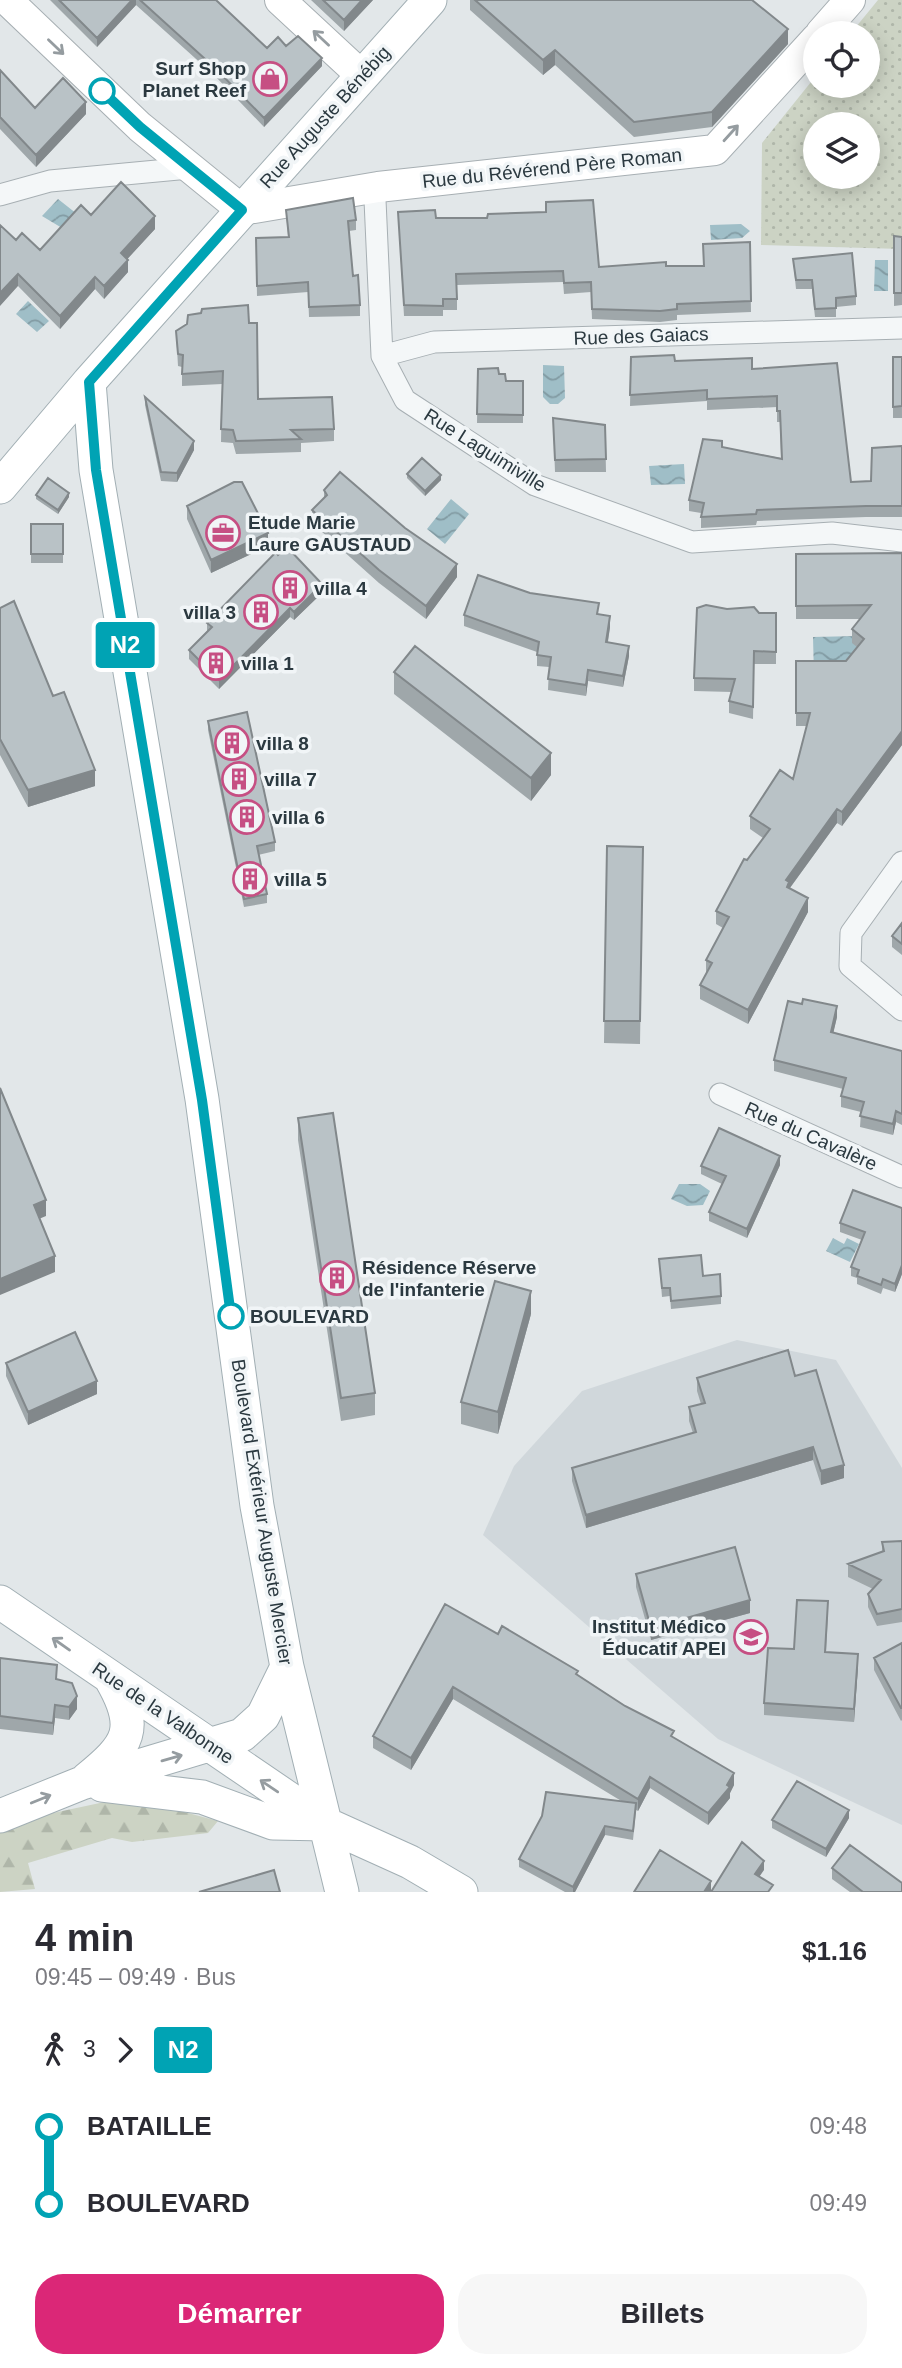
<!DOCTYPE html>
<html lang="fr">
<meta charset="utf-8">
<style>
body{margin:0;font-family:Helvetica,sans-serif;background:#f7f7f7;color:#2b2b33;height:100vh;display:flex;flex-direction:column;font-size:26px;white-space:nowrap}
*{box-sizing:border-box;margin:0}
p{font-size:23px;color:#7c7c81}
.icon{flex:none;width:38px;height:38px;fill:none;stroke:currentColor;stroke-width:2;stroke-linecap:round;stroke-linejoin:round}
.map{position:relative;height:1892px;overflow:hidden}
.side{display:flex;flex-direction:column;background:#fff;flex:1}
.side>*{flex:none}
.badge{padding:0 14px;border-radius:5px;font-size:24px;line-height:46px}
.tools{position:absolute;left:803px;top:21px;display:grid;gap:14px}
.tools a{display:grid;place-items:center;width:77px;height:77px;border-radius:50%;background:#fff;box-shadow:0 4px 18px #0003;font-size:35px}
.map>.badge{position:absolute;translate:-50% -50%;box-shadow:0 0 0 4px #fff}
.legs{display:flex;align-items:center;gap:10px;height:77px;padding:0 35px;font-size:23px}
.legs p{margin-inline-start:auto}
.summary{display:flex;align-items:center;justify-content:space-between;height:119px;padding:0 35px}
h1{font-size:38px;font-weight:700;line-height:52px}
.button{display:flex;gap:14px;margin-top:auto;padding:14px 35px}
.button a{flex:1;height:80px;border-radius:28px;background:#db2777;color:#fff;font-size:28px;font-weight:700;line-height:80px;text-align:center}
.button a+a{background:#f7f7f7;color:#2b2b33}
ul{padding:0 35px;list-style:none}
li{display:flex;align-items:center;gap:24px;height:77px;font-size:26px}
li i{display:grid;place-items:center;width:10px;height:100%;margin:0 9px;background:currentColor}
li i::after{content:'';width:18px;height:18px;margin:-9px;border:5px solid;border-radius:50%;background:#fff}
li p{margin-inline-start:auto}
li:first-child i{background:linear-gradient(#0000 50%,currentColor 0)}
li:last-child i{background:linear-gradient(currentColor 50%,#0000 0)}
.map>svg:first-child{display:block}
.built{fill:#d0d7db}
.forest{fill:url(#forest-firs)}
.park{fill:url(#park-dots);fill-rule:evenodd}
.water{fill:url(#water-waves)}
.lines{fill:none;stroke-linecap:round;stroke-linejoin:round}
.street-casing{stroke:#a7afb3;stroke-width:23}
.secondary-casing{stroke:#a7afb3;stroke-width:32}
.primary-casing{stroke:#a2afb4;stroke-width:35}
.street{stroke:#f4f7f8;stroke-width:21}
.secondary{stroke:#fff;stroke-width:30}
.primary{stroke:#fff;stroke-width:33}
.wall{fill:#9fa7aa}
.shaded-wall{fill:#82888b}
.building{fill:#b9c2c6;stroke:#82888b;stroke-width:2}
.oneway{stroke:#959ca0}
.line-1-casing{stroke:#fff;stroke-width:16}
.line-1{stroke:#00a3b4;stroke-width:10}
.stop-1-dot{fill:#fff;stroke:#00a3b4;stroke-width:3.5}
.labels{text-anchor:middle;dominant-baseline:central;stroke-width:7;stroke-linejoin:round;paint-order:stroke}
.poi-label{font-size:19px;font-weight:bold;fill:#2b3940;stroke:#f1f5f7;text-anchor:start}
.street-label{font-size:19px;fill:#2b3940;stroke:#f1f5f7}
.stop-label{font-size:19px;font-weight:bold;fill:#2b3940;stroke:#f1f5f7;text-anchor:start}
</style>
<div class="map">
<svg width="902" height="1892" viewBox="0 0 902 1892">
<defs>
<pattern id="forest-firs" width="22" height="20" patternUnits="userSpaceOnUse" patternTransform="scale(1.75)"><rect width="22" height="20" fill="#ccd3c4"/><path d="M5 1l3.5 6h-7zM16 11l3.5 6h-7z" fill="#afb6a9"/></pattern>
<pattern id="park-dots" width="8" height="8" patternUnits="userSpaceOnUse" patternTransform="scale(1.75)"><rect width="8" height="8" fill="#ccd3c4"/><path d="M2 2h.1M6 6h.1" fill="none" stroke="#afb6a9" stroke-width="1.8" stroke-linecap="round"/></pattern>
<pattern id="water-waves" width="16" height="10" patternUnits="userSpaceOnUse" patternTransform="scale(1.75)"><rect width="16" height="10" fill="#9fbec7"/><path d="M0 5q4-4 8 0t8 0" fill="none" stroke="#829ba3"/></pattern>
</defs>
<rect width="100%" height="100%" fill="#e2e7e9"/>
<path class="built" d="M737,1340L836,1360L902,1468V1825L718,1739L483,1535L514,1466L582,1391Z"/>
<path class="forest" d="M128,1797L218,1821L208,1833L132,1842L112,1838L28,1863L35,1889L0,1892V1831L53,1813Z"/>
<path class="park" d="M878,0H902V249L761,245L762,143L815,77L816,86H868V33H851ZM816,124H868V177H816Z"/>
<path class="water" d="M58,199L77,214L62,228L42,216Z
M741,224L750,231L742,238L711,240L710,225Z
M875,260H888V291H874Z
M28,301L49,321L37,332L16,314Z
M543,365L564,366L565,398L558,404H550L543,397Z
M684,464L685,484L651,485L649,466Z
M451,499L469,514L445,544L427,529Z
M857,636L864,653L846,675L814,676L813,637Z
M679,1184H700L710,1191L703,1205L687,1206L671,1199Z
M833,1238L844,1244L847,1238L859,1244L850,1262L826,1251Z"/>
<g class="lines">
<g class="street-casing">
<path id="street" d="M378,187L375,200L382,356L405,400L535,485L692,542L832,533L902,541
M0,195L50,181L189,168
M382,356L434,342L902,328
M902,862L851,933L850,966L902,1010
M720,1094L902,1177"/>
</g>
<g class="secondary-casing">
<path id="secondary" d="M7,0L140,127L242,210L378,187L715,150L816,39
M280,0L362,76
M821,33L850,0"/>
</g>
<g class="primary-casing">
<path id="primary" d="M89,382L96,470L202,1099L257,1506L287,1667L342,1892
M0,487L89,382L430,0
M0,1602L326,1824L410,1862L461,1892
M87,1779C129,1745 140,1729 111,1679
M102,1785L202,1797L273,1823L326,1824
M0,1816L82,1783L242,1735L263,1716L287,1667"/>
</g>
<use href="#street" class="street"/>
<use href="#secondary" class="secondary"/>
<use href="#primary" class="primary"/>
</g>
<path class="wall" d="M50,0H216L267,48L286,46L322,66L264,127L215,76L136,5L97,47Z
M311,0H373L344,31Z
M470,0H752L788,44L712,127L634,137L555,65L543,75L470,10Z
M0,70L35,108L86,114L36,167L0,129Z
M286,210L356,220V230L349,231L353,276L360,305V316L309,317L308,292L257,296L256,238L288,237Z
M398,212L436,218L599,267L704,266L750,242L751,312L677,315V320L660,322L592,319L591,292L564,294L563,282L457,285V310H443V316H404Z
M91,215L155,229L127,259L128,272L104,299L95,289L60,329L18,286L16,240L40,250Z
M902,237V305L894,306V293Z
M793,259L856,296V305L836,307V317H815L812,289H796Z
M249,323L258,399L334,429V441L301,443V452L236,454L233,443L221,442L222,384L182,386V367L178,366L176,331Z
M631,357L752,369L851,482L871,481L902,446V517H866L757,521L756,525L701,528V513L689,511V500L722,447L781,458L780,422H777V407L707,410V401L630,406Z
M893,357H902V418H893Z
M478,369L499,374L506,381H523V423H477Z
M145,397L194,450L177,482L161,481L145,405Z
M553,418L605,425L606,472H555Z
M407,474L441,480L425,496L407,478Z
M324,490L457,577L426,619L379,583L312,523V510L324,498Z
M36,495L69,497L58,514L36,499Z
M187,506L268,546L211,573L187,519Z
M31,524H63V563H31Z
M902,553V745L842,826L837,823L790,888L808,912L748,1024L700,999V985L706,974V960L723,928L716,924V911L747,860L763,838L750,829V816L793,779L807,726H796V661H846L857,647L852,643V629L860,619H796V554Z
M278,555L322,593L294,620L290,617L219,689L189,659V650L207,631V623Z
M530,593L599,614L610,627L608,642L629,656L623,687L588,681L586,696L548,690L549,667L537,666V652L464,626V615Z
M0,608L53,696L95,786L28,807L0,755Z
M727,609L759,613H776V664H754L753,719L729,713V701L732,692L694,691V678Z
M394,672L551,775L531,801L394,694Z
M208,721L275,842V851L258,855L267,894V903L244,907L208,730Z
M607,846L643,847L640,1044L604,1043Z
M902,923V955L892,947V936Z
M802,1004L837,1017L833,1033L902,1051V1125L896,1122L893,1135L860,1127L861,1112L841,1107V1096L843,1089L774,1071V1060Z
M298,1118L375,1393V1415L341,1421L298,1140Z
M780,1165L747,1238L709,1221V1212L722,1184L701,1174V1166Z
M902,1208V1274L895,1292L883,1288L881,1294L857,1284V1278L851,1276V1267L862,1240L840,1232V1223Z
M659,1259L703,1276L721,1296V1304L671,1309L670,1296L662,1297Z
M531,1314L498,1434L461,1424V1402Z
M6,1363L97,1394L28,1425L6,1376Z
M795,1376L844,1478L821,1485L813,1460L586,1528L572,1481V1468L693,1433L689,1421V1407L701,1404L697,1391V1378Z
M902,1541V1622L877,1626L868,1607V1594L873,1589L848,1577V1564L882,1552V1542Z
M636,1574L750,1613L651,1640L636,1587Z
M828,1613L826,1652L858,1666L854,1722L764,1715V1703L794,1649Z
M498,1634L578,1675L674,1738L734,1785L730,1793V1798L708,1825L650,1788L638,1811L636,1810L633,1840L605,1835L575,1892H565L519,1867V1859L623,1802L453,1699L411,1770L373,1748V1736Z
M902,1643V1720L901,1721L874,1670V1658Z
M0,1658L57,1679L77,1709L69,1720L55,1718L53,1735L0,1729Z
M849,1818L826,1857L772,1828V1820Z
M832,1868L902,1892H850L832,1879Z"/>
<path class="shaded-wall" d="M132,0H136V5L97,47V38Z
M362,0H373L344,31V20Z
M788,29V44L712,127V112Z
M555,50V65L543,75V60Z
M322,58V66L264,127V118Z
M86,102V114L36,167V155Z
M155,216V229L121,266V253Z
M128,260V272L104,299V286Z
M18,274V286L0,306V293Z
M95,277V289L60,329V316Z
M194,441V450L177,482V473Z
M441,475V480L425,496V491Z
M69,493V497L58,514V510Z
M268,533V546L211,573V560Z
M457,564V577L426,619V606Z
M322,584V593L294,620V612Z
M290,608V617L219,689V680Z
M610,616V627L606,652V642Z
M629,646V656L623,687V676Z
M588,670V681L586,696V685Z
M902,731V745L842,826V812Z
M551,753V775L531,801V778Z
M95,770V786L28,807V790Z
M837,809V823L789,889V896L786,880Z
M808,898V912L748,1024V1010Z
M837,1006V1017L831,1043V1032Z
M896,1111V1122L893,1135V1124Z
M780,1156V1165L747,1238V1229Z
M46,1200V1216L34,1221V1205Z
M55,1256V1272L0,1295V1279Z
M902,1265V1274L895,1292V1284Z
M531,1291V1314L498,1434V1412Z
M97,1381V1394L28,1425V1412Z
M813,1447V1460L586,1528V1515Z
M844,1465V1478L821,1485V1471Z
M750,1600V1613L651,1640V1628Z
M858,1654V1666L854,1722V1709Z
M453,1687V1699L411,1770V1758Z
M77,1696V1709L69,1720V1707Z
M55,1705V1718L53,1735V1723Z
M734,1773V1785L730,1793V1798L708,1825V1813Z
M650,1777V1788L638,1811V1799Z
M849,1810V1818L826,1857V1849Z
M605,1826V1835L575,1892H573V1887Z
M764,1861V1870L755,1883V1874Z
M711,1881V1892H704Z"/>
<path class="building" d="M59,0H132L97,38Z
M140,0H216L267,48L278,37L286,46L298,36L322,58L264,118L215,68Z
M323,0H362L344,20Z
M475,0H752L788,29L712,112L634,122L555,50L543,60Z
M0,70L35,108L63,78L86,102L36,155L0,117Z
M121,182L155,216L121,253L128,260L104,286L95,277L60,316L18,274L0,293V225L16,240L22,233L40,250L81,205L91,215Z
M353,198L356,220L348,221L353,276L358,275L360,305L309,307L308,282L257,286L256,238L289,237L286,210Z
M593,200L599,267L666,262V266H704L703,244L750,242L751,301L677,304V309L660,311L592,309L591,282L564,283L563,271L456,274L457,299H443V306L404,305L398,212L435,210L436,218H487L488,214L546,212V202Z
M894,236L902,237V293H894Z
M852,253L856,296L836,298V308L815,309L812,280H796L793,259Z
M248,305L249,323H257L258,399L332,397L334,429L291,430L301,439L236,441L233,430L221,429L223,371L182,374L183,355L178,354L176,331L187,324L188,315L201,313L202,309Z
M674,355L675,361L752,358V369L837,363L851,482L871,481L872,448L902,446V506H866L757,510L756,514L701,517L704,503L689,500L703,439L722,441V447L782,459L780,411H777V396L707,399V390L630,395L631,357Z
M893,357H902V406L893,407Z
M498,368L499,374H505L506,381H523V415L477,414L478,369Z
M145,397L194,441L177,473L161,472Z
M553,418L605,425L606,459L555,460Z
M422,458L441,475L425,491L407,474Z
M340,472L405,528L457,564L426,606L379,570L312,510L327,495L324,490Z
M48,478L69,493L58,510L36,495Z
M234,482H242L268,533L211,560L187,506Z
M31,524H63V554H31Z
M287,547L322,584L294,612L290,608L219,680L189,650L212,627L207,623L276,552L278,555Z
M902,553V731L842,812L837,809L786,880L789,882L787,887L808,898L748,1010L700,985L712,963L706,960L729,917L716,911L744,859L747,860L770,829L750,816L780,770L793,779L810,713H796V661H846L864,639L852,629L871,605L796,606V554Z
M478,575L530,593L599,603L597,614L610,616L606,642L629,646L623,676L588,670L586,685L548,679L551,657L537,655L539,642L464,615Z
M14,601L53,696L64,692L95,770L28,790L0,739V608Z
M706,605L727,609L754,607L759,613H776V652L754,651L753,707L729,701L735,679L694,678L697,608Z
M415,646L551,753L531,778L394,672Z
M247,712L275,842L257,846L267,894L244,899L208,721Z
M607,846L643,847L640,1021H604Z
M902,923V944L892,936Z
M803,999L837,1006L831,1032L902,1051V1114L896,1111L893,1124L860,1116L864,1102L841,1096L846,1078L774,1060L788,1001L802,1004Z
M0,1088L46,1200L34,1205L55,1256L0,1279Z
M333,1113L375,1393L341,1398L298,1118Z
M719,1128L780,1156L747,1229L709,1212L726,1176L701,1166Z
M853,1190L902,1208V1265L895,1284L883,1279L881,1285L857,1276L859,1270L851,1267L865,1232L840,1223Z
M701,1255L703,1276L720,1274L721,1296L671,1301L670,1288H662L659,1259Z
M495,1281L531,1291L498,1412L461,1402Z
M75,1332L97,1381L28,1412L6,1363Z
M788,1350L795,1376L816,1370L844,1465L821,1471L813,1447L586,1515L572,1468L696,1432L689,1407L705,1403L697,1378Z
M902,1541V1609L877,1614L868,1594L881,1580L848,1564L884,1551L882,1542Z
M735,1547L750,1600L651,1628L636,1574Z
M797,1600L828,1601L825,1652L858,1654L854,1709L764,1703L768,1648L794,1649Z
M445,1604L498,1634L502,1626L578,1671L576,1674L625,1706L674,1731L671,1736L734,1773L727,1785L730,1787L708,1813L650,1777L638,1799L453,1687L411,1758L373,1736Z
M902,1643V1708H901L874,1658Z
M0,1658L57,1665L56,1679L72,1683L77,1696L69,1707L55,1705L53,1723L0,1716Z
M797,1781L849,1810L826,1849L772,1820Z
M546,1792L636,1803L633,1831L605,1826L573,1887L519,1859L542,1816Z
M742,1842L764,1861L755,1874L773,1885L768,1892H711Z
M850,1845L902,1883V1892H863L832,1868Z
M660,1850L711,1881L704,1892H634Z
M274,1870L280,1892H199Z"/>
<defs><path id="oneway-shaft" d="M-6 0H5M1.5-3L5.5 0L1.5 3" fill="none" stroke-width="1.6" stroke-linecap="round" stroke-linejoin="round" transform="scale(1.75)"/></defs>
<g class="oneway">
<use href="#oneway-shaft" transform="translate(321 38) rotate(-137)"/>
<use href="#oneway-shaft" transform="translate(56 47) rotate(44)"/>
<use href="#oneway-shaft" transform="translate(731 133) rotate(-48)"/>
<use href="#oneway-shaft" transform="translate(61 1644) rotate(-145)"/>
<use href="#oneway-shaft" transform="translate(172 1758) rotate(-16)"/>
<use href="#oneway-shaft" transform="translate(269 1786) rotate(-146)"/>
<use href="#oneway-shaft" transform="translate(41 1799) rotate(-22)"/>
</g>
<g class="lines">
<g class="line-1-casing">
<path id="line-1" d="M102,91L140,127L242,210L89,382L96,470L202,1100L231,1316"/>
</g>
<use href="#line-1" class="line-1"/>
</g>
<defs>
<g id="shop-ring" transform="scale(1.75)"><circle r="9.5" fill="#f1f5f7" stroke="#c64f83" stroke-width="1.5"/><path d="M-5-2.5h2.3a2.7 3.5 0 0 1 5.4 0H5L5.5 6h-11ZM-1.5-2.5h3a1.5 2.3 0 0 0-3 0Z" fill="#c64f83"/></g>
<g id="office-ring" transform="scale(1.75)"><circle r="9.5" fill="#f1f5f7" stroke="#c64f83" stroke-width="1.5"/><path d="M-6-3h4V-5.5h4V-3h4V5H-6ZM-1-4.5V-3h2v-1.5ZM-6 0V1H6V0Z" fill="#c64f83"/></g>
<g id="building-ring" transform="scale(1.75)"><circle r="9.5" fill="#f1f5f7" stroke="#c64f83" stroke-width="1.5"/><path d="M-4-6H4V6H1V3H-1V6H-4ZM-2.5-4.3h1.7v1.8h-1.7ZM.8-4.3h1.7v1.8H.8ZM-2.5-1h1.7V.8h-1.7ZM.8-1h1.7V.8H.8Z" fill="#c64f83"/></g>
<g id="university-ring" transform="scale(1.75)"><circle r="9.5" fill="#f1f5f7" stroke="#c64f83" stroke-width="1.5"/><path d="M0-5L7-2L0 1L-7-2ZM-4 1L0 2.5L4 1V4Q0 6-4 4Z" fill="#c64f83"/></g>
</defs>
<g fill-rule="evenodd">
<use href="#shop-ring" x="270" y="79"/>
<use href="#office-ring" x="223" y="533"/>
<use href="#building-ring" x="290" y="588"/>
<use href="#building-ring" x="261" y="612"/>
<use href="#building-ring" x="216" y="663"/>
<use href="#building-ring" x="232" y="743"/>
<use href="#building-ring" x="239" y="779"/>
<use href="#building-ring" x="247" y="817"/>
<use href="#building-ring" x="250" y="879"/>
<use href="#building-ring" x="337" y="1278"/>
<use href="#university-ring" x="751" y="1637"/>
</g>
<g class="stop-1-dot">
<circle cx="102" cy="91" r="12"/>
<circle cx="231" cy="1316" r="12"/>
</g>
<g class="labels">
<g class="poi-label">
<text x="246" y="68" text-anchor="end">Surf Shop<tspan x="246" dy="22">Planet Reef</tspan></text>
<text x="248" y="522">Etude Marie<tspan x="248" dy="22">Laure GAUSTAUD</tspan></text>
<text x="314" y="588">villa 4</text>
<text x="236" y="612" text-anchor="end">villa 3</text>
<text x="241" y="663">villa 1</text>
<text x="256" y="743">villa 8</text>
<text x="264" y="779">villa 7</text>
<text x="272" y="817">villa 6</text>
<text x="274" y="879">villa 5</text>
<text x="362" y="1267">Résidence Réserve<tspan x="362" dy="22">de l'infanterie</tspan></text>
<text x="726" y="1626" text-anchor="end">Institut Médico<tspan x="726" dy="22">Éducatif APEI</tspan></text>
</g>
<g class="street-label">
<text transform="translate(325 117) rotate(-48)">Rue Auguste Bénébig</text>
<text transform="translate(552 168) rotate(-6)">Rue du Révérend Père Roman</text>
<text transform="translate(641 336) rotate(-2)">Rue des Gaiacs</text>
<text transform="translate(485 450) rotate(32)">Rue Laguimiville</text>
<text transform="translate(811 1136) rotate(24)">Rue du Cavalère</text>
<text transform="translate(262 1512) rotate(81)">Boulevard Extérieur Auguste Mercier</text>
<text transform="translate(163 1713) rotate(34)">Rue de la Valbonne</text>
</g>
<g class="stop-label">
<text x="250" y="1316">BOULEVARD</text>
</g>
</g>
</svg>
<div class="tools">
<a><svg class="icon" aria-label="locate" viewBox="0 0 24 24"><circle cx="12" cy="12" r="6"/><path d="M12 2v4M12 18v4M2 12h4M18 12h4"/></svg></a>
<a><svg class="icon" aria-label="layers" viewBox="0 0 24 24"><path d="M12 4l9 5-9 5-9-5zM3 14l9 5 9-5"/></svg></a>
</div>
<b class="badge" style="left:125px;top:645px;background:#00a3b4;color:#fff">N2</b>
</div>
<section class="side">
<div class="summary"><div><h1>4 min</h1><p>09:45 – 09:49 · Bus</p></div><b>$1.16</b></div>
<div class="legs"><svg class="icon" aria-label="walk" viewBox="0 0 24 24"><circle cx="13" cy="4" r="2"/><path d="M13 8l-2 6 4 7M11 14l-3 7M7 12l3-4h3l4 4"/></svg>3<svg class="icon" aria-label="forward" viewBox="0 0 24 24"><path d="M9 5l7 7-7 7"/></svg><b class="badge" style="background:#00a3b4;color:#fff">N2</b></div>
<ul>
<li><i style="color:#00a3b4"></i><b>BATAILLE</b><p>09:48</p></li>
<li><i style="color:#00a3b4"></i><b>BOULEVARD</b><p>09:49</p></li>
</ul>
<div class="button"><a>Démarrer</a><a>Billets</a></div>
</section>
